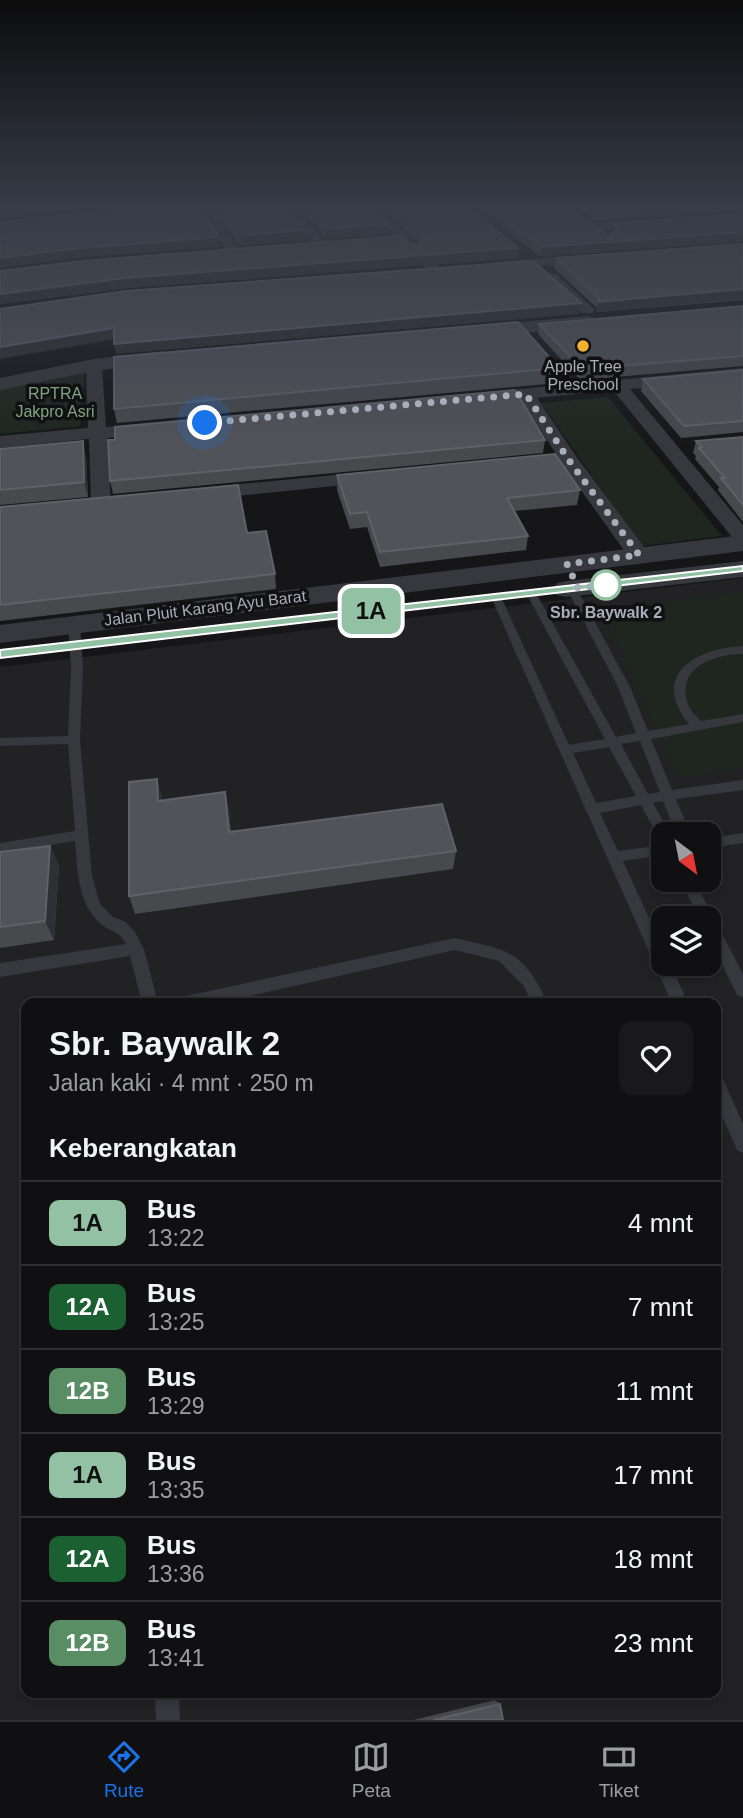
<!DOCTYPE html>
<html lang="id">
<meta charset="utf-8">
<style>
body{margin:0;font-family:Helvetica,sans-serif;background:#19191b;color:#f1f3f6;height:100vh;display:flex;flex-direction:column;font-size:26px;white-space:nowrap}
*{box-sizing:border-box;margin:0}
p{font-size:23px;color:#9c9d9f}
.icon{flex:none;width:38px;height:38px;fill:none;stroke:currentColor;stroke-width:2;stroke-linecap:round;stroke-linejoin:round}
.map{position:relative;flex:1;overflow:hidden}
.side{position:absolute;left:21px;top:998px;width:700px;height:700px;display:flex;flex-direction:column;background:#101012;border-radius:14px;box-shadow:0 4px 10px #0003,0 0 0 2px #303032}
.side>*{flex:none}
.badge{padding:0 14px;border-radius:10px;font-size:24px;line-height:46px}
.needle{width:46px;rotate:148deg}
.tools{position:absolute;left:651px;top:822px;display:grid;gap:14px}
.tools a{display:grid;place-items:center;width:70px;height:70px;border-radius:14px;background:#101012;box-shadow:0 4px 10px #0003,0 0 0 2px #303032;font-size:35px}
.you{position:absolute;width:35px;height:35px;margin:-18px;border:5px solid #fff;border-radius:50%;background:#1a73e8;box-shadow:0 0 0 10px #1a73e833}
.map>.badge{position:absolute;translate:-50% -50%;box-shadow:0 0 0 4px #fff}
h2{padding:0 28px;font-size:26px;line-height:63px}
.round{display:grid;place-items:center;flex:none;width:74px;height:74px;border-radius:14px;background:#19191b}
.overview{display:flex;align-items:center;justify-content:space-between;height:119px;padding:0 28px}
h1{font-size:33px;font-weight:700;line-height:52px}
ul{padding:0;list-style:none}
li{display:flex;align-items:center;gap:21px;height:84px;padding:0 28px;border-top:2px solid #303032}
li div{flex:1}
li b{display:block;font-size:26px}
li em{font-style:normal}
li .badge{min-width:77px;font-weight:700;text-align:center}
.menu{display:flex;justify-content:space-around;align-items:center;height:98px;border-top:2px solid #303032;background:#101012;font-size:19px;color:#9c9d9f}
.menu a{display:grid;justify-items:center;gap:4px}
.menu .on{color:#1a73e8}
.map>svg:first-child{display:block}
.built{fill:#222225;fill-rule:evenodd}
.green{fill:#1e261f}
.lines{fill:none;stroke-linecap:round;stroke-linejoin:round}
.service{fill:#37383d;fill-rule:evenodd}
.minor{fill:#37383d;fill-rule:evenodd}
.tertiary{fill:#37383d;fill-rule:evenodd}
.wall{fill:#47494d}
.shaded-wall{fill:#2f3033}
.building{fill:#525359;stroke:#5f6168;stroke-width:2}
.line{fill:#93c1a4;stroke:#fff;stroke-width:2}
.walk{stroke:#a8adb8;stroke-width:7;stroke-dasharray:0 12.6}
.poi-dot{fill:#f5b232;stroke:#111113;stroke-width:2.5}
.stop-dot{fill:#fff;stroke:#93c1a4;stroke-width:3.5}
.labels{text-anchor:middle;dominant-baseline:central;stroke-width:7;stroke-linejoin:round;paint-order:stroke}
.far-poi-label{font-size:16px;fill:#a8adb8;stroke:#111113}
.far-park-label{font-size:16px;fill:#7fa481;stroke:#111113}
.far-street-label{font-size:16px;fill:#a8adb8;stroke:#111113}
.far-stop-label{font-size:16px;font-weight:bold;fill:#a8adb8;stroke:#111113}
</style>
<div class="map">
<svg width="743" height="1720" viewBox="0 0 743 1720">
<rect width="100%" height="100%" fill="#161618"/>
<path class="built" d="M743,578V1720H0V667ZM663,835H709V880H663ZM663,919H709V964H663ZM26,1003H716V1692H26Z"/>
<path class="green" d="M85,369L80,426L0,434V389Z
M608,397L722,536L641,546L541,403Z
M743,591V769L677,779L602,609Z"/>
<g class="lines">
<path class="service" d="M572,586L577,589L630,687L648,731L689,724C649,675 696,648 743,646V654C715,654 675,667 688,704C690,710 696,716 701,721L743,714V722L651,739L672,790L743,780V790L676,799L691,835H677L663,801L653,803L671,835H663V840L659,839L641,805L600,813L618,851L663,845V855L623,861L663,949V964H670L688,1003H672L491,597L496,594L501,597L569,745L605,739L526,593L527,591L531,590L536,593L616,737L636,733L618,687L567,589ZM640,741L660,792L648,794L621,744ZM609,747L636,796L596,803L573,753Z
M74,621L80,624L83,668L80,740L92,876L100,904L113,917L126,922L135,932L144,949L158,1003H142L130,956L0,977V963L126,944C118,929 111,933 101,924C78,905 77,869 75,841L0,853V843L75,831L68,744L0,746V738L68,736L71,668L68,624Z
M743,833V843L709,848V838Z
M680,880H694L743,974V997L737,995L709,937V919H700Z
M455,938C507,950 524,950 547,1003H531L524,986L499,961L455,950L218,1003H178L180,998L186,996Z
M716,1075L722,1077L743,1124V1153L737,1150L716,1102Z
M155,1692H179L180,1720H156Z"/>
<path class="minor" d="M197,208H209L241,252L239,255H229Z
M282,208H295L326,242V248H316Z
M367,208H380L441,268V274H431Z
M727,208H743V217Z
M652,219L658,223L656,226L594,231L588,227L594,223Z
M596,254L603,258L601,261L495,270L488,266L495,262Z
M551,273L556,274L592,307L595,310L592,313H582L546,280L544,277Z
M94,360L102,365L106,427L153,423L162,428L153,433L107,438L111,504L108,508H94L91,504L89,439L0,448V436L88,428L86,365Z
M743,368V378L630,389L743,525V544L736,542L613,390L537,398L576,456L650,555L647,560H631L563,465L513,467L510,463L513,459L556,454L521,399L478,403L469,398L478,393Z
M376,471L383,473L386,477L383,481L199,500L192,498L189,494L192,490L199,488Z"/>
<path class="tertiary" d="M589,316L598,322L596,326L472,338L462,332L472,326Z
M163,351L170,353L173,357L170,361L94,371L0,390V378L94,359Z
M743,535V551L0,643V625Z
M743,561V577L567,597L557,595L553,589L557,583L567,581Z"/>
</g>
<path class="wall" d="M212,208H286L305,230L306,240L239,245Z
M299,208H373L388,234L326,238Z
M383,208H470L518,248L517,258L128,288L0,304V271L419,244Z
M478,208H570L608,235L612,232L614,223L743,214V241L540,256Z
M579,208H743V211L596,220Z
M743,244V300L596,312L597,308L554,268L556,258Z
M743,306V366L580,380L538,334L539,324Z
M559,368L557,383L117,423L114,409Z
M743,370V432L681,438L641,391L643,379Z
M743,437V522L718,490L719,487L695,459L696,456L693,453L696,441Z
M115,440H545L543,453L113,494L110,481Z
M0,449L86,456L88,497L0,505Z
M337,475L580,490L577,505L515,511L528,536L526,550L380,567L367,527L350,529L337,490Z
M0,507L247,533L275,574L276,589L0,621Z
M157,779L162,801L225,792L229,811L231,832L456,851L453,869L135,914L129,896Z
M50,846L59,866L54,940L0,948V852Z
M495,1700L500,1704L503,1720H414Z"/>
<path class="shaded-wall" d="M7,208H98L0,218V209Z
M388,224V234L326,238V229Z
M305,230L306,240L239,245L238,236Z
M743,232V241L540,256L541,247Z
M219,237L220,247L84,257L0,268V258L82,248Z
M518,248L517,258L128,288L0,304V294L126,278Z
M743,289V299L596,312L598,302Z
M581,303L579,314L116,354L114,344Z
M114,328L116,339L0,359V347Z
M83,441L86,456L88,497L84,482Z
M157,779L162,797L163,820L158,801Z
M225,792L229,811L232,851L229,832Z
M50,846L59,866L54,940L45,921Z"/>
<path class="building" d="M132,208H199L219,237L82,248L0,258V222Z
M218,208H286L305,230L238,236Z
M307,208H373L388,224L326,229Z
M393,208H470L518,248L126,278L0,294V271L82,261L401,236L409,244H419L424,238Z
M491,208H570L608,235L619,229L614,223L743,214V232L541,247Z
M593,208H641L597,211Z
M743,244V289L598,302L599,298L556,258Z
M533,261L581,303L114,344V328L0,347V309L126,291Z
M743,306V356L582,369L539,324Z
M518,322L559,368L114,409V357Z
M743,370V421L684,426L643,379Z
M515,390L545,440L110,481L108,440H115V427Z
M743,437V505L721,478H725L699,448L702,447L696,441Z
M83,441L84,482L0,490V449Z
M555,454L580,490L507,498L528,536L380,552L367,512L350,514L337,475Z
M238,485L247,533L266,531L275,574L0,605V507Z
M157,779L158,801L225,792L229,832L442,804L456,851L129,896V782Z
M50,846L45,921L0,927V852Z
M500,1704L503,1720H434Z"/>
<linearGradient id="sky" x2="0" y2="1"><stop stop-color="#0c0c0d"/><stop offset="0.46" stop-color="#363c48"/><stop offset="1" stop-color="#363c48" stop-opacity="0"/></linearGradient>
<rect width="743" height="449" fill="url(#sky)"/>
<path class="line" d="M743,566V571L0,658V650Z"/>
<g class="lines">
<path class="walk" d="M205,423L526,394L568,459L639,555L567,564L578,588L606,585"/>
</g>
<circle class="poi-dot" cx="583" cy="346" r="7"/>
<circle class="stop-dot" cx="606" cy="585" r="14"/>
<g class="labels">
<g class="far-poi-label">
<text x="583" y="366">Apple Tree<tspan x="583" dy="18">Preschool</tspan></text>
</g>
<g class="far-park-label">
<text x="55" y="393">RPTRA<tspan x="55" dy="18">Jakpro Asri</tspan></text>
</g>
<g class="far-street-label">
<text transform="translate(205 608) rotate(-7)">Jalan Pluit Karang Ayu Barat</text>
</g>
<g class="far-stop-label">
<text x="606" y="612">Sbr. Baywalk 2</text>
</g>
</g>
</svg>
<div class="tools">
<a><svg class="needle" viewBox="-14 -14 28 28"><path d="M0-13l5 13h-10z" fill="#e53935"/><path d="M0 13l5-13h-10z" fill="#9c9d9f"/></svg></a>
<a><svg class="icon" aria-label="layers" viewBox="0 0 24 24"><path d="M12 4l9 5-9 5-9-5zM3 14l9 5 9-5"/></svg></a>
</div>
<div class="you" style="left:205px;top:423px"></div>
<b class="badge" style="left:371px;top:611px;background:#93c1a4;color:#111">1A</b>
<section class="side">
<div class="overview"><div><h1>Sbr. Baywalk 2</h1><p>Jalan kaki · 4 mnt · 250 m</p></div><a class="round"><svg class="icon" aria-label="heart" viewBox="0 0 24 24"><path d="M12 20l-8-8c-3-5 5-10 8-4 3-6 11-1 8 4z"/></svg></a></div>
<h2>Keberangkatan</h2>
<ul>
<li><span class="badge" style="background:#93c1a4;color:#111">1A</span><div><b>Bus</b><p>13:22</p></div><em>4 mnt</em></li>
<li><span class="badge" style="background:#1b6031;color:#fff">12A</span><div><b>Bus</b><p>13:25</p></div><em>7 mnt</em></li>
<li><span class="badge" style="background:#598e64;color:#fff">12B</span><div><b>Bus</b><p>13:29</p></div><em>11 mnt</em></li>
<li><span class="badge" style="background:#93c1a4;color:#111">1A</span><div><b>Bus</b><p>13:35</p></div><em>17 mnt</em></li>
<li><span class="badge" style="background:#1b6031;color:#fff">12A</span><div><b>Bus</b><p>13:36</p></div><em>18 mnt</em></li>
<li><span class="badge" style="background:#598e64;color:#fff">12B</span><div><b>Bus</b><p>13:41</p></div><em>23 mnt</em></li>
</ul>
</section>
</div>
<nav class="menu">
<a class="on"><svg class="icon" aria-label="directions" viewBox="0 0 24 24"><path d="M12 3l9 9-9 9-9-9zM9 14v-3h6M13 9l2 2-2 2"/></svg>Rute</a>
<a><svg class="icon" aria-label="map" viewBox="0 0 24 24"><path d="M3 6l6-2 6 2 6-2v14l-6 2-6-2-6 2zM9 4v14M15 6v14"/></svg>Peta</a>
<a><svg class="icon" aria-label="tickets" viewBox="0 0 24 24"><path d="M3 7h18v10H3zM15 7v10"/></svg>Tiket</a>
</nav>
